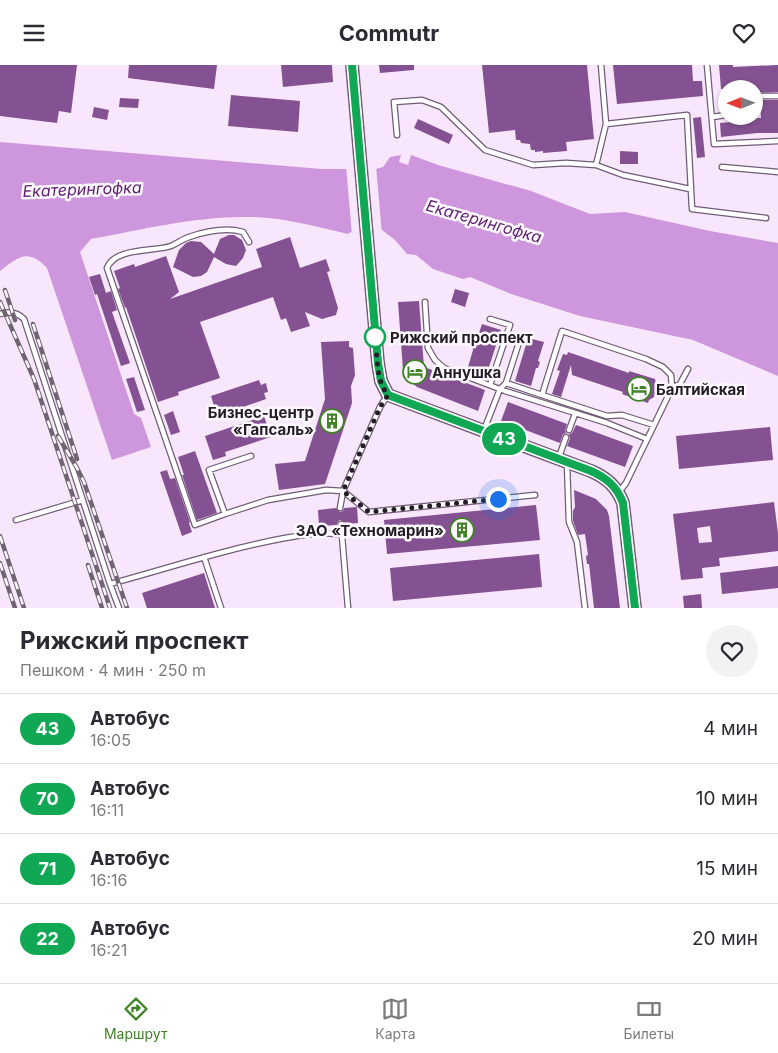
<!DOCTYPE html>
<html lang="ru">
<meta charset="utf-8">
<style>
body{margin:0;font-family:Inter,sans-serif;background:#f2f2f3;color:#2b2b33;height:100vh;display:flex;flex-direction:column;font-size:19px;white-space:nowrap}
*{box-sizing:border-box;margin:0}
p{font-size:16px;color:#7c7c81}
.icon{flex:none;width:28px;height:28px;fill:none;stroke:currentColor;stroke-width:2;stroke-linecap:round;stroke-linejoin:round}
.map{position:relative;height:543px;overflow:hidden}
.side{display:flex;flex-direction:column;background:#fff;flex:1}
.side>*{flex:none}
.badge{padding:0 10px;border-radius:16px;font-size:18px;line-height:32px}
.needle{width:32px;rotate:269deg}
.buttons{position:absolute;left:718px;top:15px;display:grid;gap:10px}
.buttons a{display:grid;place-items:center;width:45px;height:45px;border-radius:50%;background:#fff;box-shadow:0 1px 4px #0004;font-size:25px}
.you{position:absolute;width:25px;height:25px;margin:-12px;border:4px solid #fff;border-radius:50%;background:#1a73e8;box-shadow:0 0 0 8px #1a73e833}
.map>.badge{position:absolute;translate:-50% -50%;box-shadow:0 0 0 2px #fff}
.round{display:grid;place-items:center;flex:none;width:52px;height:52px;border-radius:26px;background:#f2f2f3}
.summary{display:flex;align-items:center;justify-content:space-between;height:85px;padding:0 20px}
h1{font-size:24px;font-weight:700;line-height:38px}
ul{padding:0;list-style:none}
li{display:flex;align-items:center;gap:15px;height:70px;padding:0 20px;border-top:1px solid #e1e1e2}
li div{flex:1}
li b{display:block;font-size:19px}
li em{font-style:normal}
li .badge{min-width:55px;font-weight:700;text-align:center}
header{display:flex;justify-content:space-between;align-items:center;height:65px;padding:0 20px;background:#fff;font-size:22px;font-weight:700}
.tab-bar{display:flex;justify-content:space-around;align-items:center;height:70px;border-top:1px solid #e1e1e2;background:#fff;font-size:14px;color:#7c7c81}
.tab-bar a{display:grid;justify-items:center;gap:2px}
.tab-bar .on{color:#408327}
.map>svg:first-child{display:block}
.water{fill:#ce97dd}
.pier{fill:#f8e6fd}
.building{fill:#845192;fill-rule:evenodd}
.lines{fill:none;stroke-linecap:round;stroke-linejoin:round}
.lane-casing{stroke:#705d75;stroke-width:7}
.secondary-casing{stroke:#705d75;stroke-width:14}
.lane{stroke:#fff;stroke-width:4.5}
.secondary{stroke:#eddcf2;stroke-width:11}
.rail-casing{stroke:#706473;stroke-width:4.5}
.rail{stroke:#fdf9fe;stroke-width:2.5;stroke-dasharray:8;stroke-linecap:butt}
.line-casing{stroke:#fff;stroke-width:11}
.line{stroke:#10a855;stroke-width:8}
.walk{stroke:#241c26;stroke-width:5;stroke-dasharray:0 9}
.stop-dot{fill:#fff;stroke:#10a855;stroke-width:2.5}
.labels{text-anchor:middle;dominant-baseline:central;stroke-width:5;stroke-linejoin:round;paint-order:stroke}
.stop-label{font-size:15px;font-weight:bold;fill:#241c26;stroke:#fdf9fe;text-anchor:start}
.poi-label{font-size:15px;font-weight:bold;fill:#241c26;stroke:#fdf9fe;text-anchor:start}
.water-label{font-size:16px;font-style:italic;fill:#5f1d70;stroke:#fdf9fe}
</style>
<header><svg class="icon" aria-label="menu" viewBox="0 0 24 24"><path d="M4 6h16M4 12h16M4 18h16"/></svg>Commutr<svg class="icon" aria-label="heart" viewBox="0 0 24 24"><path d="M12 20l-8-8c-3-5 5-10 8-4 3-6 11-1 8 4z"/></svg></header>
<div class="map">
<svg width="778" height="543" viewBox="0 0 778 543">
<rect width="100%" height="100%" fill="#f8e6fd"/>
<path class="water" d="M0,77L322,104H376L383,102L390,92L401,90L399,97L408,100L411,90L438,100L531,126L590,149L625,147L710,166L778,178V311L693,275L580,251L511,229L470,212L463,214L433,204L416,190L407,189L395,175L382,165L351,167L348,169C314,161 278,151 243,152C193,152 140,165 91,174L80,187L134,349L141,353L151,382L112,395L47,203C28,183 18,192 0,206Z"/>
<path class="pier" d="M346,101H376L382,169L380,167L352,170Z"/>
<path class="building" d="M0,0H77L71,48L59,46L57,58L0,51Z
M129,0H217L214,24L128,13Z
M281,0H332L333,17L283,22Z
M379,0H414V5L380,8Z
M482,0H587L594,74L566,77L567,86L543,88V86L535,87V85H531L530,79L521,78L520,75H516L515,65L489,68Z
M613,0H692L693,16H702L703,31L617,39Z
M719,0H733V2L778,0V27L754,28V24H721Z
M231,30L300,36L298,67L228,61Z
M120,33L139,34L138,43L119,42Z
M760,35H778V68H757L721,72L720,58L754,55V53H761Z
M94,42L109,45L107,55L92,52Z
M701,52L705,92L697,93L693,53Z
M418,54L453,70L449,79L414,63Z
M620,86L638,87V99H620Z
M229,170H234L242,175L246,185L243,193L236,201L226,199L214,192L207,207L201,211L193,212L173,202L179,185L186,178L191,176L201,177L214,189L220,174Z
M290,172L300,203L326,194L330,206L327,207L338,243L336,250L322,254L305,247L310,261L291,267L286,253L281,255L273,232L200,257L220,313L178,327L179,330L158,337L126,242L125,243L118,224L120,223L114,206L134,199L135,202L166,191L179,227L170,234L262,202L256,184Z
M100,209L106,228L111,226L117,245L112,247L130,298L121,301L97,229L95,230L89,212Z
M455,224L469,228L465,242L451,237Z
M419,236L424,302L485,325L478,346L417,322L407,314L403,305L398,237Z
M482,259L501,265L487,308L468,302L473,285L472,280L476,277Z
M528,273L544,277L538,296L540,297L538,303H536L531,321L515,316Z
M349,276V282L353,283L355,310L351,321L352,338L325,419L279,425L275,399L305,396L325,334L321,277Z
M568,287L629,308V306L655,314L657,322L654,332L649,335L648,338L622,329L623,327L572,310L571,300L561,332L552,329L560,306L557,305L563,289L567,290Z
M134,312L145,345L137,347L126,314Z
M259,315L261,320L266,318L268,327L264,328L266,334L217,351L211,331Z
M508,337L567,359L565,365L566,368L563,369L560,378L501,356Z
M173,346L180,367L171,370L164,350Z
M264,351L271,372L225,387L226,391L213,395L205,371Z
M576,360L633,381L625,402L567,381L570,373L569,369L572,368Z
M770,362L773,395L679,404L676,371Z
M195,386L217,448L197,455L182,410H184L178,392Z
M167,405L170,414L175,413L190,457L189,458L192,467L182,471L160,407Z
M574,425L596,434L607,445L609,451L620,543H594L589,499H587L586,491L588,490L585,469L578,470L573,456V446L575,442Z
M774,437L778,468V486L719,493L720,501L702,503L703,513L681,515L673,449ZM710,461L712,477L699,478L697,463Z
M536,440L540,475L387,489L384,455Z
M357,442L358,458L345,459L341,455L338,456L337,460L319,461L318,445L336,443L340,447L343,446L344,443Z
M539,489L542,522L393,536L390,503Z
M778,501V523L722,529L720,508Z
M204,508L215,543H147L142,528Z
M701,529L702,543H684L683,531Z"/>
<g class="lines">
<g class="lane-casing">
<path id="lane" d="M707,0L714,79L778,76
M754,35L758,31H778
M712,52L726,50
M606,59L687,50L692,144L766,153
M397,70L394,37L422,35L441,42L485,85L533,100L566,98L596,100L606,59L601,0
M596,100L623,110L690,124
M722,102L778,107
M425,237L428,283L435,295L444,303L505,326L607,358L647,374
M0,249C10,246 17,247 24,254L110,519C168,503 226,484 285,473C303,470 324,466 342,470
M506,318L542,330L562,266L646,294L663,302L671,310L672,323L626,418L619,427
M490,320L510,260L490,254
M672,323L680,319L688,304
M542,330L607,351L622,350L654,360
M484,365L500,324L506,318L521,271
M569,365L575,349
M251,391L209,405L225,449L268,435L326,425L343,426L369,447L535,430
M559,392L566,372
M567,399L569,457L577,477L585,543
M340,443L343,426L380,342L387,331
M225,449L195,460L107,203C115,182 154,187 171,181C178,178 183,174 189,172C207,166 226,162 243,167L249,177
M16,455L83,435
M341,459L348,543
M204,492L221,543
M110,519L119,543"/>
</g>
<g class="secondary-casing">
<path id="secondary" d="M352,0L378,298L381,316L388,330L591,406C607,413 617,422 623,438L635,543"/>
</g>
<use href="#lane" class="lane"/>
<use href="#secondary" class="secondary"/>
<g class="rail-casing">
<path id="rail" d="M5,225L15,255
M0,237L34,314L110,543
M33,259L77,394
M58,371L77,403L84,417L127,543
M0,471L24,543
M0,498L15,543
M88,500L102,543"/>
</g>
<use href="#rail" class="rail"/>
</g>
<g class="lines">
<g class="line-casing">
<path id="line" d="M352,0L378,298L381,316L388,330L591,406C607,413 617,422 623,438L635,543"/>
</g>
<use href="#line" class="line"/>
<path class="walk" d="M375,272C378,292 375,314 388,330L380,342L343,426L369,447L498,434"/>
</g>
<defs>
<g id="hotel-ring" transform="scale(1.25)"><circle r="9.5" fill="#fdf9fe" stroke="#408327" stroke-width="1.5"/><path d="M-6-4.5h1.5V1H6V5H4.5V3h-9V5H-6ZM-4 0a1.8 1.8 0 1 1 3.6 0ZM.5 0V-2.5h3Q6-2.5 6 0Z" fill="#408327"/></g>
<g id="building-ring" transform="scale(1.25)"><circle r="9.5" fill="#fdf9fe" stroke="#408327" stroke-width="1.5"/><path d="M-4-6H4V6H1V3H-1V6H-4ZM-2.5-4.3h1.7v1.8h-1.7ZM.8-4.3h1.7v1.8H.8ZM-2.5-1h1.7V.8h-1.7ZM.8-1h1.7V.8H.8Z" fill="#408327"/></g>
</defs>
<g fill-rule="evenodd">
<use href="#hotel-ring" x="415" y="307"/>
<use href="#hotel-ring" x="639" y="324"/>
<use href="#building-ring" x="332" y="356"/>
<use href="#building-ring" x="462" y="465"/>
</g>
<circle class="stop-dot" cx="375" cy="272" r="10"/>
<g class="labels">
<g class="stop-label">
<text x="390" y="272">Рижский проспект</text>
</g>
<g class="poi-label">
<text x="432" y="307">Аннушка</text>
<text x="656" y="324">Балтийская</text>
<text x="314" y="347" text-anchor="end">Бизнес-центр<tspan x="314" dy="17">«Гапсаль»</tspan></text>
<text x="444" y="465" text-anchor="end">ЗАО «Техномарин»</text>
</g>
<g class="water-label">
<text transform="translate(82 124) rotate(-2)">Екатерингофка</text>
<text transform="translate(484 156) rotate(16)">Екатерингофка</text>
</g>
</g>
</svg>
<div class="buttons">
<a><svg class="needle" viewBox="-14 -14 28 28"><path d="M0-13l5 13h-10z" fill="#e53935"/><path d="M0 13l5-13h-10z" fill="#7c7c81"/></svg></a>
</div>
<div class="you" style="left:498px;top:434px"></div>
<b class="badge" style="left:504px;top:374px;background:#10a855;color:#fff">43</b>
</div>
<section class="side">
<div class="summary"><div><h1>Рижский проспект</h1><p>Пешком · 4 мин · 250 m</p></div><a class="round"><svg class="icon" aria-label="heart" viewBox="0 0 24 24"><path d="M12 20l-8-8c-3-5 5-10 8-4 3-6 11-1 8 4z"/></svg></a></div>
<ul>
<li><span class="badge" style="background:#10a855;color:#fff">43</span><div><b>Автобус</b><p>16:05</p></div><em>4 мин</em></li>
<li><span class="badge" style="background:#10a855;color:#fff">70</span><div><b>Автобус</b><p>16:11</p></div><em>10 мин</em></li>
<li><span class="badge" style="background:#10a855;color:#fff">71</span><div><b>Автобус</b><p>16:16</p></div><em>15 мин</em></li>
<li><span class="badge" style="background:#10a855;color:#fff">22</span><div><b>Автобус</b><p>16:21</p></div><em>20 мин</em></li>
</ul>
</section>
<nav class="tab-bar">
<a class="on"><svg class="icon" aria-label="directions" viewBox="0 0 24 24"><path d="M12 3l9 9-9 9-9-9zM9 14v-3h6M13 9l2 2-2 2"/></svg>Маршрут</a>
<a><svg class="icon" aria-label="map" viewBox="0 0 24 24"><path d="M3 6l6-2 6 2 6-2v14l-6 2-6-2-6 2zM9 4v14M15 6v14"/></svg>Карта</a>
<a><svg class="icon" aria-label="tickets" viewBox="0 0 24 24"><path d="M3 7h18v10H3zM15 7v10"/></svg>Билеты</a>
</nav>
